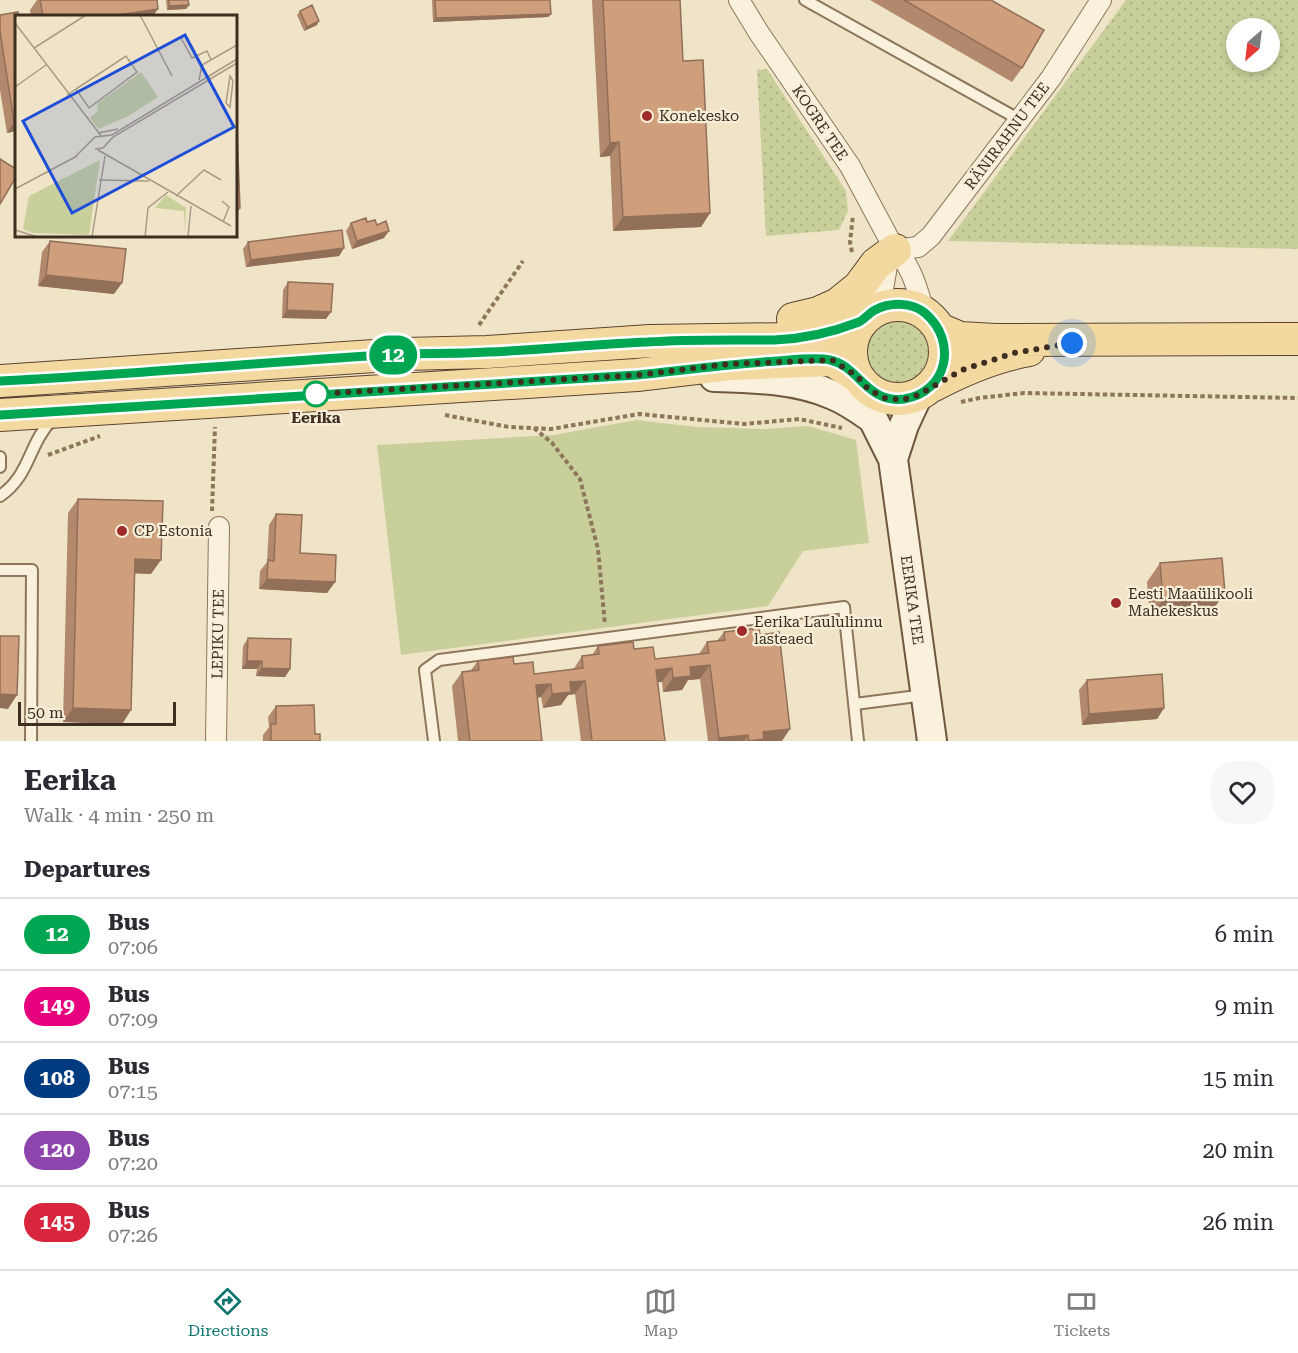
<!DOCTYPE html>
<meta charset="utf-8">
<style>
body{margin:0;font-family:"Roboto Serif",serif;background:#f7f7f7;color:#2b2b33;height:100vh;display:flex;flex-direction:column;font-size:22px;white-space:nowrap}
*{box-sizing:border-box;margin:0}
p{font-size:20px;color:#7c7c81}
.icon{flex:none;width:33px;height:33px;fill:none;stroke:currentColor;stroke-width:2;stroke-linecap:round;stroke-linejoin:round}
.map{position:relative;height:741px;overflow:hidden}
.drawer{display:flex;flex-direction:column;background:#fff;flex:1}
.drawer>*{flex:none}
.badge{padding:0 12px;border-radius:20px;font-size:21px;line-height:39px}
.needle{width:39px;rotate:208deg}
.controls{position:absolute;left:1226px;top:18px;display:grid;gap:12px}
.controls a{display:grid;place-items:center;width:54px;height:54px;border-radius:50%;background:#fff;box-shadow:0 3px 9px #0003;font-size:30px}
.scale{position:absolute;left:18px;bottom:15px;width:158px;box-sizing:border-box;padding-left:6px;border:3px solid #3d2e20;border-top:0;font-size:16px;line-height:21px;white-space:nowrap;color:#3d2e20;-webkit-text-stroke:4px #f7eed8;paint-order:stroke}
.you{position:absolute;width:30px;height:30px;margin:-15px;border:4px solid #fff;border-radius:50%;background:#1a73e8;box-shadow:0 0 0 9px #1a73e833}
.map>.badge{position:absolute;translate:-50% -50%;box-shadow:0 0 0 3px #fff}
h2{padding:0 24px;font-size:22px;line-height:54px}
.round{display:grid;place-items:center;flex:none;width:63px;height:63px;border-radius:24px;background:#f7f7f7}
.overview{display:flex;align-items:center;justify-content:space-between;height:102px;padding:0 24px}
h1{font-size:28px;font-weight:700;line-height:45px}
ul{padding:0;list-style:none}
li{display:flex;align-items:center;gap:18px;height:72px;padding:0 24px;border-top:2px solid #e1e1e2}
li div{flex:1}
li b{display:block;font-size:22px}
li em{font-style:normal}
li .badge{min-width:66px;font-weight:700;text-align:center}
.menu{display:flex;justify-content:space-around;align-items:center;height:84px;border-top:2px solid #e1e1e2;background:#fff;font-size:16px;color:#7c7c81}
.menu a{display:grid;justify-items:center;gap:3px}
.menu .selected{color:#0f766e}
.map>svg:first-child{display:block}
.grass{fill:url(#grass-dots);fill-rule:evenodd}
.green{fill:#c9cf9b}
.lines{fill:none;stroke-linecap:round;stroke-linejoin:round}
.lane-casing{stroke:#8d765c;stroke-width:14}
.street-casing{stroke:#8d765c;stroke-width:22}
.secondary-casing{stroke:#6f573f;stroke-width:32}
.primary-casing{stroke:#5b4430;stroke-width:34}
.path{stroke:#8d765c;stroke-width:4;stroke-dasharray:4.5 3;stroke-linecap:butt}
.lane{stroke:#faf1dc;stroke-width:10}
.street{stroke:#faf1dc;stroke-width:20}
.secondary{stroke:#faf1dc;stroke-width:28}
.primary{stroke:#f3d9a0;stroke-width:32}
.wall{fill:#b2896c}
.shaded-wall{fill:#916f58}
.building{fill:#cf9f7d;stroke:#916f58;stroke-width:1.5}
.line-casing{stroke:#fff;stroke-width:14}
.line{stroke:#00a651;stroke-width:9}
.walk{stroke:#3d2e20;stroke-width:6;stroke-dasharray:0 10.8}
.poi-dot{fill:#9e2a2b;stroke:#f7eed8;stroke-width:2}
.stop-dot{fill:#fff;stroke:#00a651;stroke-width:3}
.labels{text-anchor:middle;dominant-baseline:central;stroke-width:4.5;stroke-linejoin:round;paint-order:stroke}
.poi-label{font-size:15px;fill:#3d2e20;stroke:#f7eed8;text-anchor:start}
.street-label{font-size:15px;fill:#3d2e20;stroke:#f7eed8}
.stop-label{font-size:15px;font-weight:bold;fill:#3d2e20;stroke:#f7eed8}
.inset-road{fill:none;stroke:#a89b85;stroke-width:1.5}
.view{fill:#1d4ed8;fill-opacity:0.15;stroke:#1d4ed8;stroke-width:3}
.inset-edge{fill:none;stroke:#3d2e20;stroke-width:3}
</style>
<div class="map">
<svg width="1298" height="741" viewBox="0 0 1298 741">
<defs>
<pattern id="grass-dots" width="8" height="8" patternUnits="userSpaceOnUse" patternTransform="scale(1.5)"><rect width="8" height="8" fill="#c9cf9b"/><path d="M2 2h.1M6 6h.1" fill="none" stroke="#aeb285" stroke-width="1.8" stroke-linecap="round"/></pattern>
</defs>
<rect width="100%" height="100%" fill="#f0e4c8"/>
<path class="grass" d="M1126,0H1298V249L948,241ZM1236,28H1269V62H1236Z
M767,69L846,191L848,211L839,230L766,236L757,70Z
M864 353a32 32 0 1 1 64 0a32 32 0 1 1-64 0Z"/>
<path class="green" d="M636,420L697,427L765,429L808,426L856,440L869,543L803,551L768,606L401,655L377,445L554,435Z"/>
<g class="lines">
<g class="lane-casing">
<path id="lane" d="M805,0L1020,120
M0,457V467
M0,496C31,475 28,443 53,419
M0,570H32L31,741
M855,704L925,695
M434,741L425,670L439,660L844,607L858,741"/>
</g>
<g class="street-casing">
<path id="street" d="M739,0L759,33L850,166L895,250C912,266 917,289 924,311
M895,250L918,247L931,236L1051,78L1101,0
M874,311L883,289L887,266L893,255
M216,741L219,527"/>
</g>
<g class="secondary-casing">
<path id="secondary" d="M857,376L869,411L893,459L932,741
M714,377C753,378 797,379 833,395C848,401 860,410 873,419
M893,459L904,425L918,395"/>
</g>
<g class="primary-casing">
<path id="primary" d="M851 352a47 47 0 1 1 94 0a47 47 0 1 1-94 0Z
M793,319L818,313L838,304L859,287L876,264L895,250
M941,330L960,338L995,340L1298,339
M0,381L404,354L487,352L650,341L790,339L862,321
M932,386C962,370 995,356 1029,350
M0,415L637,375L730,364L832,360L857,376"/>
</g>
<path class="path" d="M852,252L850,242L853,215
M479,325L523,261
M961,402L979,398L1024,393L1298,398
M445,415L509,427L551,429L639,414L744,424L799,419L842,428
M534,428L552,443L580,479L598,549L605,625
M48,455L100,436
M212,511L215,427"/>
<use href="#lane" class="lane"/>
<use href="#street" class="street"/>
<use href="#secondary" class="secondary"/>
<use href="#primary" class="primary"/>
</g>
<path class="wall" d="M37,0H157L153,16H31L30,10Z
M166,0H188L189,5L186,9L167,10Z
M432,0H550L551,14L548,17L433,22Z
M592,0H680L683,61L710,213L701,227L613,231L610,156L600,157Z
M870,0H991L1022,68L1012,82Z
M300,11L317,25L304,31L297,15Z
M0,15L16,16V131L7,133L0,90Z
M367,222L377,225L384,238L352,249L346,231L351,223Z
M50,241L114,294L38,286L42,252Z
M248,242L344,248L339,256L246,267L243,249Z
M288,282L326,319L282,318L283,290Z
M78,499L151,574L135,573L131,710L122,724L63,722L68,513Z
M276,514L300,553L335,582L327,593L259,589L260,571L267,562L269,525Z
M1160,563L1225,593L1211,612L1150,618L1147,582Z
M724,632L782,741H708L700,679L688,680L682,690L663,692L662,682H658L665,741H581L575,694L568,695L561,705L543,708L541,697L537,698L542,741H458L452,686L462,672L471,670L478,661L514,664L534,674L573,670L582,656L592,655L598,646L634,649L655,659L699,654L707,642L717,641Z
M248,638L290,669L285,677L256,676L257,669H242L243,646Z
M1087,680L1164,708L1157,719L1082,725L1079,690Z
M276,706L320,741H263V735L269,727L268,717Z"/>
<path class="shaded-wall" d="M189,5L186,9L167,10L169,6Z
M158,9L153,16H111Z
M551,14L548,17L433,22L436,18Z
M319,21L317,25L304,31L307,27Z
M14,122H16V131L7,133Z
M619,142L610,156L600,157L610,143Z
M236,208H240L236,215Z
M710,213L701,227L613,231L623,217Z
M389,231L384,238L352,249L357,241Z
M344,248L339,256L246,267L251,260Z
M46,275L122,283L114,294L38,286Z
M287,310L331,312L326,319L282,318Z
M135,559L161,560L151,574L125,573Z
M267,579L335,582L327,593L259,589Z
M1225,593L1211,612L1150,618L1163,599Z
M247,661H262L257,669H242Z
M710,665L700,679L688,680L682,690L663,692L673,678L690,667Z
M262,668L290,669L285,677L256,676Z
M672,668L662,682L646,683L656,670Z
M585,681L575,694L568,695L561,705L543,708L552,694L570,682Z
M551,684L541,697L526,699L536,685Z
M0,694L17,695L8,709L0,708Z
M73,708L131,710L122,724L63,722Z
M1164,708L1157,719L1082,725L1089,714Z
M790,729L782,741H749L763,732Z
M748,735L744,741H717L719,738Z"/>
<path class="building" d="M40,0H157L158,9L111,16H43Z
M169,0H188L189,5L169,6Z
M435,0H550L551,14L436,18Z
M603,0H680L683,61L703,60L710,213L623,217L619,142L610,143Z
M904,0H991L1044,30L1022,68Z
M312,5L319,21L307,27L300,11Z
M18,12V16H16V122H14L0,31V15Z
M236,105L240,208H236Z
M0,159L16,169V177L0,204Z
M366,218L367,222L375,220L377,225L386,221L389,231L357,241L351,223Z
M342,230L344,248L251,260L248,242Z
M50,241L126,249L122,283L46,275Z
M288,282L333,284L331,312L287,310Z
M78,499L163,501L161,560L135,559L131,710L73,708Z
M276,514L302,515L300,553L336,555L335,582L267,579L268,560L274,561Z
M1222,558L1225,593L1163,599L1160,563Z
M759,628L760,635L779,632L790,729L763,732L764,739L749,741L748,735L719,738L710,665L690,667L691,676L673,678L672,668L656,670L665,741H592L585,681L570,682L571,692L552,694L551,684L536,685L542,741H470L462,672L479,670L478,661L513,657L514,664L533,662L534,674L583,668L582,656L599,654L598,646L633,642L634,649L653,647L655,659L709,653L707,642L725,640L724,632Z
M0,636H19L17,695L0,694Z
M248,638L291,639L290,669L262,668V661H247Z
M1162,674L1164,708L1089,714L1087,680Z
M314,705L315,734H320V741H271V724H276V706Z"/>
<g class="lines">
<g class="line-casing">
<path id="line" d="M0,381C134,374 267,362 400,354C429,353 458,354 487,352C541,350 594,344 647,342C689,339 732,340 774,340C802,339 833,332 859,322C865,319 869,313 875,310C890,302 912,302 925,313C958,341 948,392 904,399C867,404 859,366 830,360C816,357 792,360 777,361C730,364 684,370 637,375L0,415"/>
</g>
<use href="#line" class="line"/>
<path class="walk" d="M316,394L637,375L730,364L832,360L857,376L868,389L884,398L902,400L918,395L962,370L1014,353L1072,343"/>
</g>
<g class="poi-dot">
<circle cx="647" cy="116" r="6"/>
<circle cx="122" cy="531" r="6"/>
<circle cx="1116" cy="603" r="6"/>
<circle cx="742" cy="631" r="6"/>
</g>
<circle class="stop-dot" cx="316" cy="394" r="12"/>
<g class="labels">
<g class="poi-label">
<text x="659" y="116">Konekesko</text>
<text x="134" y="531">CP Estonia</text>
<text x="1128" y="594">Eesti Maaülikooli<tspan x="1128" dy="17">Mahekeskus</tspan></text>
<text x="754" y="622">Eerika Laululinnu<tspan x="754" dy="17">lasteaed</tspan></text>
</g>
<g class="street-label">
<text transform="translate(820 123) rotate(56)">KOGRE TEE</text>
<text transform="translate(1007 136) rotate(-53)">RÄNIRAHNU TEE</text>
<text transform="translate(912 600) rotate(82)">EERIKA TEE</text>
<text transform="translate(218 634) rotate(-89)">LEPIKU TEE</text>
</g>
<g class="stop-label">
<text x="316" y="418">Eerika</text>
</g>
</g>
<g transform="translate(15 15)">
<rect width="222" height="222" fill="#f0e4c8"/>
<path d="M85,145L74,220L18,218L8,214L14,181ZM151,180L171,193L170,218L169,196L140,193Z" fill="#c9cf9b"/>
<path d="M126,57L143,82L112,102L83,114L75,102L82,97L83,88Z" fill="#c9cf9b"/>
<path class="inset-road" d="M125,0L157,61M0,8L87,122M165,21L177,43L192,36L196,45M19,33L71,0M215,61L218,66L215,92L211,88ZM184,65L187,50L222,30M0,72L31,50M52,80L61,74L74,93L122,57L111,41L61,74M83,118L103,114M80,134L88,133L98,122L222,48M83,135L216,211M60,142L80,122L97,120L222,44M84,165L134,166M0,174L62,141M161,181L189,155L206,165M207,186L214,192L208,207M0,215L23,222M77,222L90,141M130,222L133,193L153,177M173,222L176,191"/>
<path class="view" d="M170,20L219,112L57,198L8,106Z"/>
<rect width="222" height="222" class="inset-edge"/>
</g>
</svg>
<div class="controls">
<a><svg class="needle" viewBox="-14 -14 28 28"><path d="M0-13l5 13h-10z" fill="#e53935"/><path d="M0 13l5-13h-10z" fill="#7c7c81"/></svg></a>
</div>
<div class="scale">50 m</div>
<div class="you" style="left:1072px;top:343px"></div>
<b class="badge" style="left:393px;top:355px;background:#00a651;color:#fff">12</b>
</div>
<section class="drawer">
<div class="overview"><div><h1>Eerika</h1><p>Walk · 4 min · 250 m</p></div><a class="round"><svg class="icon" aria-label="heart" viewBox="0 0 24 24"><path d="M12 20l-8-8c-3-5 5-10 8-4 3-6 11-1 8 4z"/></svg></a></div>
<h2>Departures</h2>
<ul>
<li><span class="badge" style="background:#00a651;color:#fff">12</span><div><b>Bus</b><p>07:06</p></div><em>6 min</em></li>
<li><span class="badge" style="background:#e6007e;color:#fff">149</span><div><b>Bus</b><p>07:09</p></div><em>9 min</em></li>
<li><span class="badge" style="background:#003b80;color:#fff">108</span><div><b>Bus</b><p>07:15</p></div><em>15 min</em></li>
<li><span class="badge" style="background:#8e44ad;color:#fff">120</span><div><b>Bus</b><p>07:20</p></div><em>20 min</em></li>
<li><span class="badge" style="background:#d7263d;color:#fff">145</span><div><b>Bus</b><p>07:26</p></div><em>26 min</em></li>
</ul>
</section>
<nav class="menu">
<a class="selected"><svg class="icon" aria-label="directions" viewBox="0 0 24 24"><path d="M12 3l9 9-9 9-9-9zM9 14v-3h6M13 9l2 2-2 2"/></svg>Directions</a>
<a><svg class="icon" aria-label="map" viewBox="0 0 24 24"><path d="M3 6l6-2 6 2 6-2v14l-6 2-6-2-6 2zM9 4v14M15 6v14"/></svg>Map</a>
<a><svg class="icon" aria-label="tickets" viewBox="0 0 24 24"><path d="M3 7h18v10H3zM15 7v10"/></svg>Tickets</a>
</nav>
